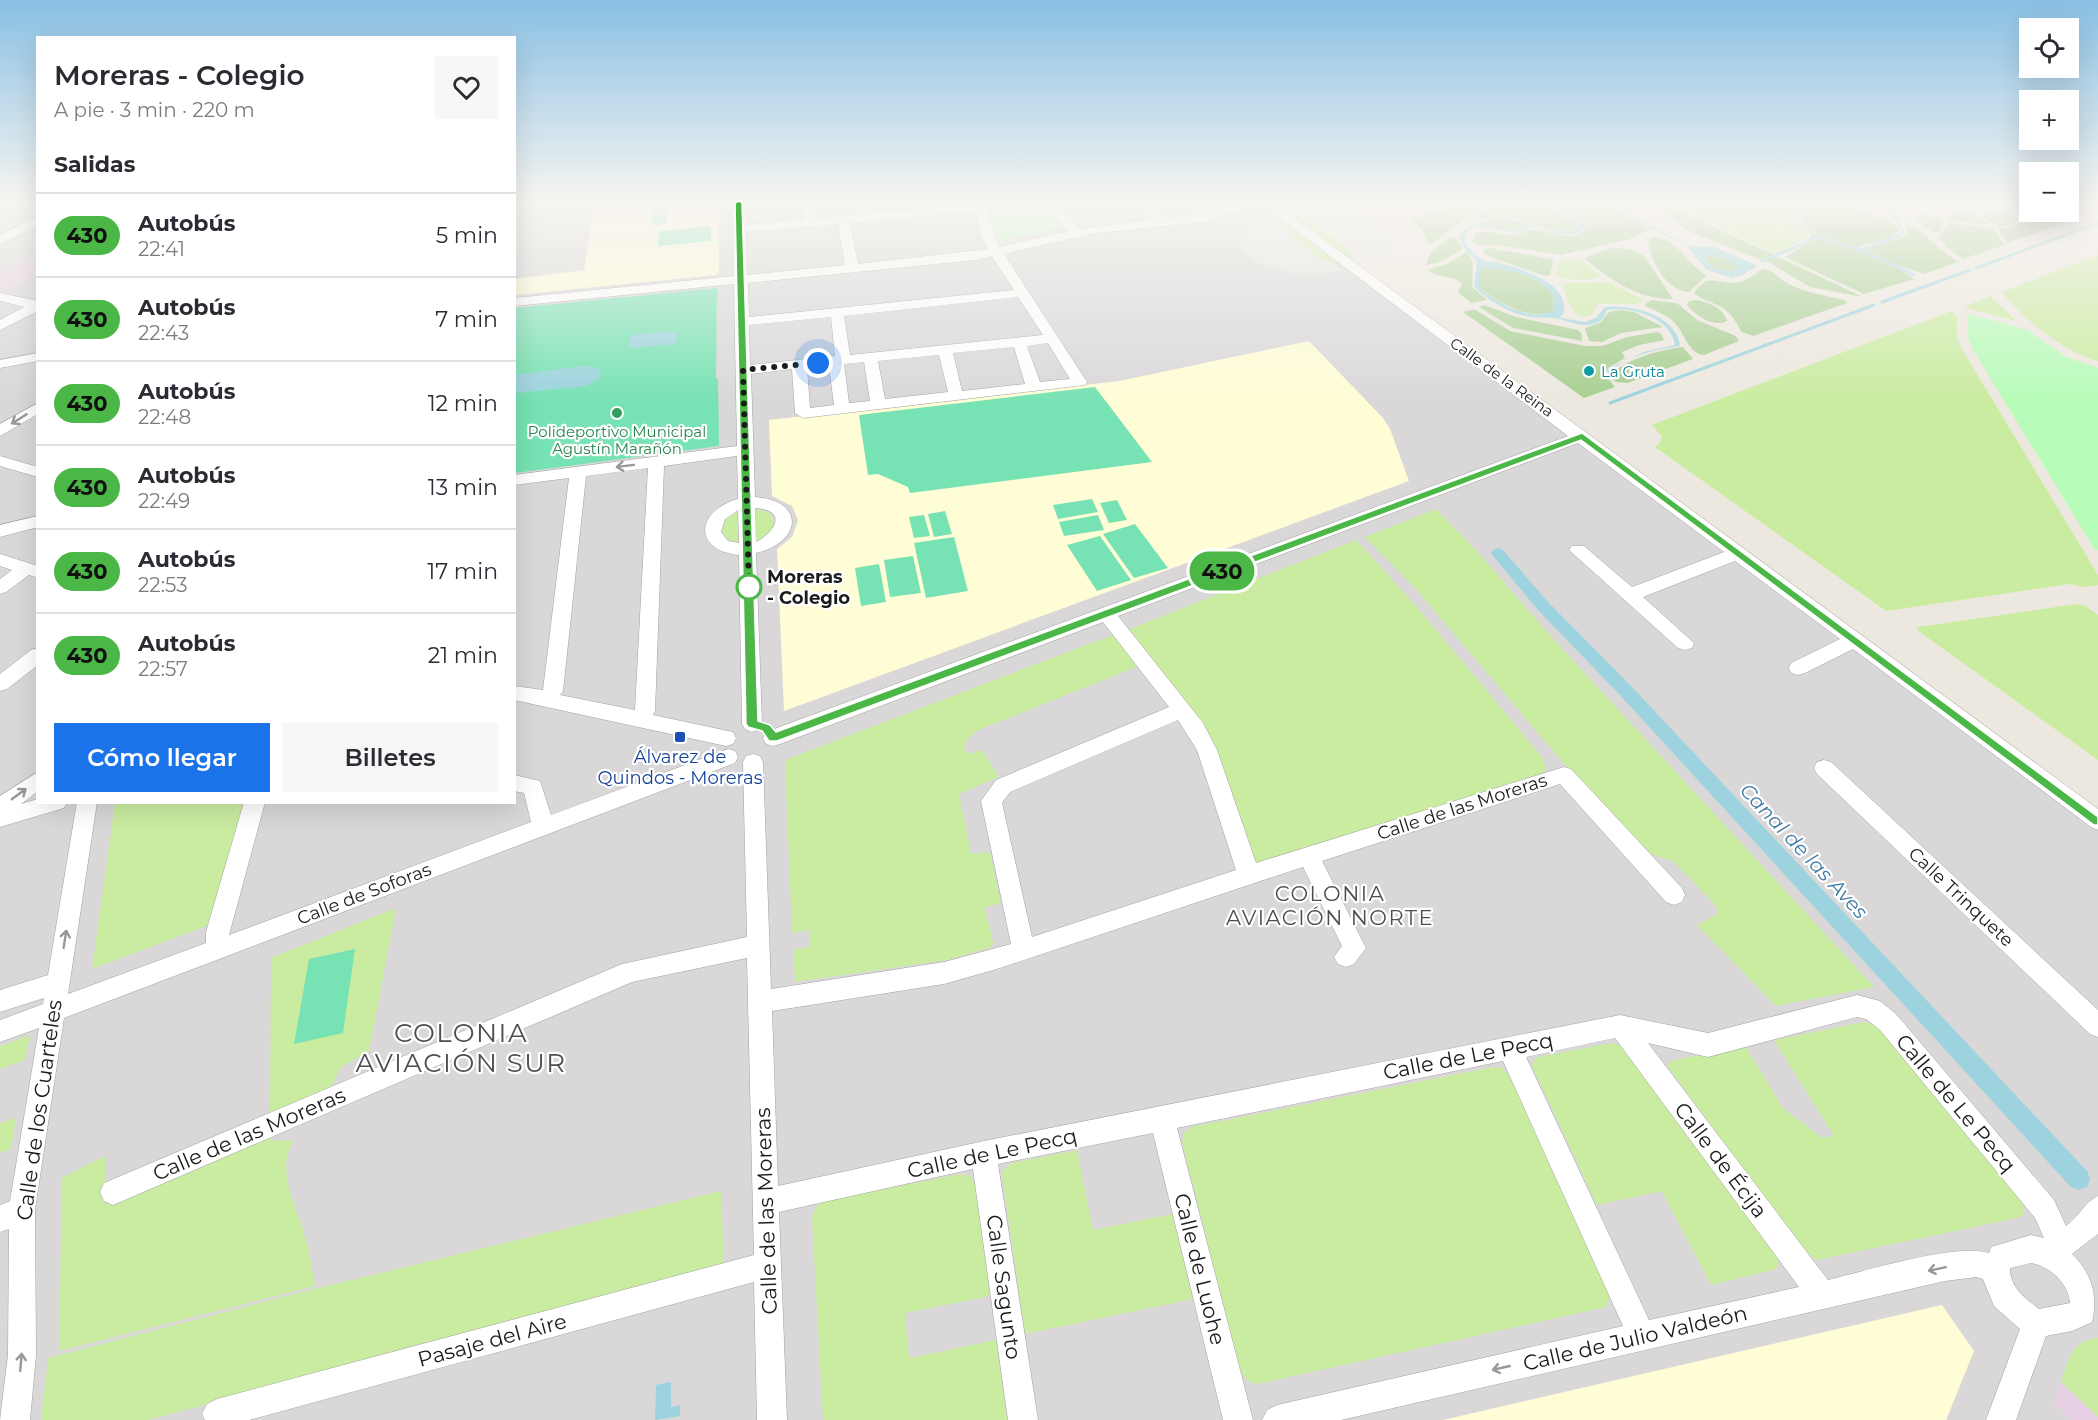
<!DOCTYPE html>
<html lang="es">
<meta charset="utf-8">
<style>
body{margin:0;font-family:Montserrat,sans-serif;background:#f7f7f7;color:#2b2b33;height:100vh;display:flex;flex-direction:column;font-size:22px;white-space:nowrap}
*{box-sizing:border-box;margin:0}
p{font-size:20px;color:#7c7c81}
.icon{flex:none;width:33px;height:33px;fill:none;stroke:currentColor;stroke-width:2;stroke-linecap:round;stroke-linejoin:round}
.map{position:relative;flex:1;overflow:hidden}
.drawer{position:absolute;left:36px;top:36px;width:480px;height:768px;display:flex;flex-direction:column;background:#fff;border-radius:0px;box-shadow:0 6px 24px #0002}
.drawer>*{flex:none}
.badge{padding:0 12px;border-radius:20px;font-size:21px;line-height:39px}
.fabs{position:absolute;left:2019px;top:18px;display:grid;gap:12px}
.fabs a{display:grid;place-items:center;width:60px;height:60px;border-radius:0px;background:#fff;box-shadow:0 6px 24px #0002;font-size:30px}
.you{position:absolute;width:30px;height:30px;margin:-15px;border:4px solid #fff;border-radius:50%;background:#1a73e8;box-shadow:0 0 0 9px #1a73e833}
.map>.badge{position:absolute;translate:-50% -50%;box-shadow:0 0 0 3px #fff}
h2{padding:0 18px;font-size:22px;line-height:54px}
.round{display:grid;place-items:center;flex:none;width:63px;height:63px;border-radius:0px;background:#f7f7f7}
.headline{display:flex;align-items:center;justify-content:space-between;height:102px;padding:0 18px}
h1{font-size:28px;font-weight:600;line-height:45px}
.cta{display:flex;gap:12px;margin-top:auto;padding:12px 18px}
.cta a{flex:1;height:69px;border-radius:0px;background:#1a73e8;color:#fff;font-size:24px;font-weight:600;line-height:69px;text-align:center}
.cta a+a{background:#f7f7f7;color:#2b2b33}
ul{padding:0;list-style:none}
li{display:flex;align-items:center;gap:18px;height:84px;padding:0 18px;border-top:2px solid #e1e1e2}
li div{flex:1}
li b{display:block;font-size:22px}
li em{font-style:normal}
li .badge{min-width:66px;font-weight:700;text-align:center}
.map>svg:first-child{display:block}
.residential{fill:#d9d7d8}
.industrial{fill:#e7d0e4}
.education{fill:#fffdd6}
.grass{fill:#caeca1}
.forest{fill:#a7cf91}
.park{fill:#b7fcb9}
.pitch{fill:#77e2b3}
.parking{fill:#e3e3e3}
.water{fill:#9cd3de;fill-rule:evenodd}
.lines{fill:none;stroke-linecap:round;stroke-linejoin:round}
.stream{stroke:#9cd3de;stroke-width:3}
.canal{fill:#9cd3de;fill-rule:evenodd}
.minor-casing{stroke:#a2a2a2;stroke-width:1}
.minor{fill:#fff;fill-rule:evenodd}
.oneway{stroke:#989898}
.line{fill:#4ab747;stroke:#fff;stroke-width:1.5}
.walk{stroke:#1b1b1b;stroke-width:6;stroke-dasharray:0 10.8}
.culture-dot{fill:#0f9aa8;stroke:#fff;stroke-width:2}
.leisure-dot{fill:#2e9e5b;stroke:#fff;stroke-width:2}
.stop-dot{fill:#fff;stroke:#4ab747;stroke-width:3}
.transit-dot{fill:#1a4fb4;stroke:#fff;stroke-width:2}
.labels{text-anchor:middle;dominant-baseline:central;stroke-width:4.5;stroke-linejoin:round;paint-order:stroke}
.far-culture-label{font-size:15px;fill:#0d838f;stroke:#fff;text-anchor:start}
.far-street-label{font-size:15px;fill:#1b1b1b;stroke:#fff}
.far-leisure-label{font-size:15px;fill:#27864d;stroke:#fff}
.stop-label{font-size:18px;font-weight:bold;fill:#1b1b1b;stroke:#fff;text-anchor:start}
.transit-label{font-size:18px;fill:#164399;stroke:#fff}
.street-label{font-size:18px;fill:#1b1b1b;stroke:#fff}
.water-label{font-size:20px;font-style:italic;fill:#407aa6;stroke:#fff}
.quarter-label{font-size:21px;letter-spacing:1.5px;fill:#4e4e4e;stroke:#fff}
.near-street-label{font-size:21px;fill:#1b1b1b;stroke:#fff}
.near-quarter-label{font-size:26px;letter-spacing:1.5px;fill:#4e4e4e;stroke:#fff}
</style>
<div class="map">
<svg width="2098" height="1420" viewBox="0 0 2098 1420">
<rect width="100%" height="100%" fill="#ede8df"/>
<path class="residential" d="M0,203H37L38,802H514L515,203H1266L2098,821V1420H0Z"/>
<path class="industrial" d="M29,256L37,258V273L5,291L0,289V286L11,280L0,277V273Z
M2061,1382L2098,1417V1420H2071L2053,1403Z"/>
<path class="education" d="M595,203H719V272L715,275L515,295L514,279L584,270Z
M1309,341L1383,418L1390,429L1409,481L784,711L777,549L792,537L798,520L792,506L772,496L769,420L1119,381Z
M1942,1305L1974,1351L1946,1420H1443Z"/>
<path class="grass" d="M1706,203H1774L1792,214L1811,234L1782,252L1772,253L1679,208Z
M1284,212C1303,211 1336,241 1351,252L1353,260H1350Z
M1283,221L1339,262C1318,268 1295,239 1281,227L1279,223Z
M2098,255V361C2065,353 2023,319 2002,292Z
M1566,259L1581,260L1602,277L1583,280L1559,278L1556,275L1558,264Z
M1565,283L1608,282L1644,300L1638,304H1598L1591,315C1570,322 1570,300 1562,286Z
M1991,296L2016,321L1963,307Z
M1952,311L1957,317V338L1963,351L2098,575V585L2083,587L2070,584L1886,611L1655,447L1660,443L1662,437L1652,425Z
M755,509L770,513L774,521L772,531L756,541Z
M1436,509L1475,549L1555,641L1874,987L1776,1006L1697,925L1718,914L1717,907L1674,862L1647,852L1571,772L1416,589L1365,537Z
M737,512V543L726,538L721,529L724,520Z
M1356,540C1422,610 1482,685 1544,760L1546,772L1262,865L1254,863L1211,745L1130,629Z
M2077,604L2085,606L2098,615V760L1917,630L1918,627Z
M1115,634L1141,665L976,731L967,740L964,750L969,754L982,750L999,777L959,794L971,854L990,852L1001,903L985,907L993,942L992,947L947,960L795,982L793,949L810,947L809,930L792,933L785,760Z
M115,803H244L209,925L92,969Z
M396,908L369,1051L341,1067L332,1086L270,1113L271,958Z
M1863,1022L1875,1025L1880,1029L2025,1203L2023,1215L2017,1218L1817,1260L1805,1251L1667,1066L1670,1061L1745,1046L1783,1108L1822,1138L1834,1136L1774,1040Z
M30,1035L25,1060L0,1069V1046Z
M1611,1043L1623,1046L1779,1258L1777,1269L1711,1285L1662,1191L1597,1205L1532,1066L1535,1059L1539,1057Z
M1493,1067L1502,1068L1510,1076L1610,1297L1606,1307L1258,1384L1247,1381L1240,1370L1182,1142L1184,1133L1191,1127Z
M16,1118L11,1149L0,1153V1123Z
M271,1136L270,1140L293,1141C274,1173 300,1212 307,1244C311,1257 312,1272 315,1286L59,1351L62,1178L105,1156L106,1205L206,1161Z
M1077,1150L1093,1230L1172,1214L1193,1299L1025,1334L1002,1174L1004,1169L1012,1163Z
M960,1174L970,1176L975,1184L990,1296L905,1313L909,1358L996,1340L1007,1420H823L812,1217L816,1207L824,1201Z
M721,1191L724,1269L147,1420H41L48,1358L314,1289Z
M2098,1338V1417L2061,1382C2069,1360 2070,1341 2098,1338Z"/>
<path class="forest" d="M1467,203H1486L1432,244L1427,243L1423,232L1412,219Z
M1496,203H1549L1554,210L1575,222L1576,226C1559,239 1523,218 1505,215C1495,214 1486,220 1477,219Z
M1559,203H1615L1628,218L1651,229L1630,239L1561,255L1506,246L1477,245L1472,241L1475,234C1487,228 1499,235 1512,235C1520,235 1527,230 1534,230C1552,229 1567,243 1584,231L1585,223Z
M1783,203H1840L1895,224L1899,230L1890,238L1857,247L1818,236L1803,218Z
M1674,208L1863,297L1810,287L1770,263L1690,232L1661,210Z
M1952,212L1970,213L1988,224L1950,221L1948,219Z
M1999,212L2019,219L2012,224L1999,227L1980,215Z
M2033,212H2048L2079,218L2007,243L1998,229L2017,225Z
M1918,213L1943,220L1940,232C1931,234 1920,224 1914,217Z
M1502,218L1531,227L1505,231L1485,225V222Z
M1948,223L1992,228L2005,245L1963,259L1946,247L1939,237Z
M1908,225C1923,229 1928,239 1939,248C1945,253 1952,257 1958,262L1925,274L1890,263L1866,250L1906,235L1908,231L1906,226Z
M1451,237L1457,238L1463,249L1440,262L1426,265L1430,253Z
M1656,237C1672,239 1681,252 1691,263C1696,268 1702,271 1706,276L1689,292C1666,290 1653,264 1648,244L1649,239Z
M1819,238L1855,249L1901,270L1914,279L1864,294L1785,257L1814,239Z
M1489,248L1552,259L1553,262L1550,275L1545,276L1490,257L1485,254L1483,250Z
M1612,248L1631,249L1644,256L1673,299C1639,300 1609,279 1584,258Z
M1465,253H1468L1473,263L1472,287L1487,300L1471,303L1458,292L1462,284C1452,274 1438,279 1428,270L1449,263Z
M1707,255L1727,259L1738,267C1726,276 1709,269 1704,256Z
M1482,268C1508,267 1538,274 1554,296L1553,311C1527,322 1499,301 1479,288V270Z
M1763,269C1772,269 1779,278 1787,283C1805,293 1825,295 1844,300L1847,303L1753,336L1742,332C1724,301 1723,310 1694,294C1706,273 1714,283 1732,283C1744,283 1753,275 1763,269Z
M1651,300L1677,303L1697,320L1736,336L1739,341L1704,355C1689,354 1684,333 1675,323C1667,314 1654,311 1644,305Z
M1695,300C1707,301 1724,308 1727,321C1714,328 1696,316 1687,305L1688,302Z
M1484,305L1516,317L1578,330L1581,333L1582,341L1513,328L1479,307Z
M1474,309L1510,331L1585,346H1602L1627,337L1657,332L1661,334L1664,340L1639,345L1622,352L1625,358L1608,368L1605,375L1615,387L1584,398L1463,312Z
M1621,310L1634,312L1663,327L1621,333L1602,342L1589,341L1585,328L1600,323L1609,312Z
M1683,347L1693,359L1627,383L1616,382L1611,378C1615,361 1667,348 1683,347Z"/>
<path class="park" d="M1017,203H1042L1064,227L997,242L985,210Z
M1175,203H1239L1232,208L1190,218Z
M1970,314L2028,330L2066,357L2098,368V550H2095L1972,348L1968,338L1967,316Z"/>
<path class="pitch" d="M653,203H668L666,224L651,225Z
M711,226V241L658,246L659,231Z
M717,288L716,378L718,379L719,446L515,473L514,308Z
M1095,387L1152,462L910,493L908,487L878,474L868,475L859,415Z
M1092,499L1098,512L1058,519L1053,505Z
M1117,500L1127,520L1109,523L1100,503Z
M945,511L952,534L934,537L928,514Z
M924,515L930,536L914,538L909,517Z
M1098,515L1104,530L1064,536L1059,522Z
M1135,524L1168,568L1134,578L1103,534Z
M1100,536L1131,580L1097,591L1067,545Z
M954,537L968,591L926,598L914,543Z
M913,556L921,593L890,597L884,560Z
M879,564L886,602L861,606L855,568Z
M355,949L343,1033L294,1044L309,959Z"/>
<path class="parking" d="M1291,203H1330L1362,212L1387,228L1393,239L1392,250L1389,257L1375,264Z
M1269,216L1316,257L1334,264L1343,271L1298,275L1258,263L1238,244L1244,230Z"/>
<path class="water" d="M1552,203C1560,204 1578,217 1585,225L1583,230C1566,240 1550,229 1533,227C1513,241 1495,225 1474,227L1466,233L1465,243C1470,248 1476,256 1482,259C1486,262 1491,261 1496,262C1518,268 1573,283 1563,315L1559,317L1561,318L1585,322L1596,318L1605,307C1631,304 1675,314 1680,345C1674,348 1668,347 1662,349C1646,352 1614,361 1609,376L1613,383L1607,376L1608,369L1644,352L1675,345C1671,317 1631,306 1607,310C1599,333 1577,324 1560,319C1552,317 1541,318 1532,317C1512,315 1489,301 1474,287L1477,261L1464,248L1459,237C1462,230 1469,226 1477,223C1517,207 1538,238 1576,229L1577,223L1557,209ZM1502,218L1531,227L1505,231L1485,223ZM1483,268C1510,270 1537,273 1554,296L1553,311C1528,323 1499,302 1479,288V270Z
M1617,203H1623L1633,215L1688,246L1715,247L1758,266L1742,275L1732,278L1707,270L1687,246L1631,218ZM1707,255L1727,259L1737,268C1726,275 1709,269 1704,257Z
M677,331L675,344L629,348L631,335Z
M583,366H592L601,371L599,379L586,386L515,393V386L521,384L515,383V375Z
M671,1382V1407L680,1405V1416L655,1420L656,1385Z"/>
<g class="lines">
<path class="stream" d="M1779,203L1804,221L1814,236L1861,250
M1885,203L1903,232L1896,237L1861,250L1914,275
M1762,261L1805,243L1814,236
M1976,268L2098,223
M1882,302L1970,270
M1610,403L1874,305"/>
<path class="canal" d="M1498,548L1503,550L1548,602L1631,686L2087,1171L2090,1179L2087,1187L2079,1190L2071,1187L1619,694L1538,610L1493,556L1491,553L1493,550Z"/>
<g class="minor-casing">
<path id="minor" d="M733,203H745L746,225L805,219L804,203H816L818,218L980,203H1003L1001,206L986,209L999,247L1069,231L1043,203H1056L1080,229L1154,219L1138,203H1151L1166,218L1205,214L1241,203H1274L2098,809V830L2091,827L1853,649L1805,673L1798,675L1791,673L1789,668L1791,663L1840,639L1735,561L1643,597L1694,643L1692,648L1685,650L1678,648L1569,550L1572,546H1584L1632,587L1724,552L1578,443L1118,616L1203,723L1217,750L1256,863L1564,767L1571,769L1682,888L1685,895L1682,902L1674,905L1666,902L1560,784L1322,861L1366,948L1354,964L1346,967L1338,964L1334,957L1342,946L1303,867L997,969L944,984L772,1011L778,1186L984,1141L1620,1015L1708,1033L1857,995L1880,1001L1896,1014L2054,1200L2066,1226C2079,1217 2084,1202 2098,1196V1234L2072,1254C2092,1273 2098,1296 2092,1322L2072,1331L2046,1336L2016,1420H1986L2020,1329L1994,1306L1983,1279L1976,1277L1945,1281L1341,1420H1262L1267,1410L1277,1405L1623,1326L1503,1061L1177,1128L1253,1420H1223L1153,1133L998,1164L1038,1420H1008L973,1169L779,1212L787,1420H757L754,1282L249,1420H205L202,1414L207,1404L217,1399L754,1255L747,958L632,982L113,1205L104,1201L100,1192L104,1183L622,964L747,937L743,762L746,756L753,754L760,756L763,762L771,989L944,962L1011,944L981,801L996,780L1169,707L1103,622L780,744L773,746L766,744L763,738L766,732L1568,436L1260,203L1206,222L1096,233L1004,254L1087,382L1085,385L803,418L795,413L792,369L751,374L755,497C807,501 801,543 756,553L762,724L759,729L752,732L745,729L742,724L739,555C691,550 697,510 738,499L737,456L664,466L655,711L653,715L733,732L736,738L733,744L726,746L514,700V686L543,690L569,478L514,485V475L737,446L734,284L514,306V298L734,276ZM974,211L983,241L988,249L858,264L850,223ZM838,224L845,265L747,275L746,232ZM992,256L1014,290L749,317L748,283L976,260ZM1018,297L1043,335L850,355L844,316ZM831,317L835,356L750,365L749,325ZM1048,343L1070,379L1040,382L1027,346ZM1014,347L1025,384L962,391L953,353ZM939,355L948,392L885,399L878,361ZM864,362L870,401L849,403L844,364ZM829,366L834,405L810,408L807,368ZM648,468L635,710L560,695L563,691L586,476ZM755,508C787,510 777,531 756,542ZM738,510L739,543L728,541L721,532L725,519ZM1178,720L1197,750L1236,870L1032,937L1002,803L1010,792ZM1857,1017L1866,1019L1880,1030L2035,1218L2044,1238L2031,1235L1991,1247L1989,1253C1955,1243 1866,1271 1828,1280L1648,1043L1708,1057ZM1615,1038L1799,1287L1649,1320L1526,1057ZM2031,1263C2049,1266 2069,1283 2070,1303L2039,1309C2025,1298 2010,1288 2010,1268Z
M38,216V225L0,244V235Z
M0,293L38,301V311L0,330V320L24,307L0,301Z
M38,353V361L0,368V360Z
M38,403V414L0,436V424Z
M0,456L38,467V477L0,466Z
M38,516V527L0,537V525Z
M0,554L38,566V578L29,575L6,592L0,594V579L12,570L0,566Z
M38,648V665L7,689L0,691V674L31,650Z
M728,749L735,751L738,757L735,763L64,1018L35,1209L36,1355L30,1420H0L8,1355L9,1229L0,1232V1205L10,1201L39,1028L0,1042V1020L43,1004L44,998L0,1012V990L48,975L77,802H97L68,994L206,943V932L244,802H265L229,935L531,822L524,793L514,791V775L540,781L551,815Z
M1824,760L1831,762L2098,1010V1037L2090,1034L1817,774L1814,768L1817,762Z
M38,772V791L21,804L38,799V802H67L64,808L0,827V796Z"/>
</g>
<use href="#minor" class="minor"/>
</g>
<defs><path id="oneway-shaft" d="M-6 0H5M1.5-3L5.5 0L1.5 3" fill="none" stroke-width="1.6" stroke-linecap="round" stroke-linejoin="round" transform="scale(1.5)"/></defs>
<g class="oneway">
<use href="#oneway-shaft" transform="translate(19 419) rotate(148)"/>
<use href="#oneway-shaft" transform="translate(625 466) rotate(173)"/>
<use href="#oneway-shaft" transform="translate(19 794) rotate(-36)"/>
<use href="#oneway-shaft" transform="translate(65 939) rotate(-81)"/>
<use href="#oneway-shaft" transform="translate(1937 1269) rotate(168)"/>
<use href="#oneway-shaft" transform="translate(21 1362) rotate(-85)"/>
<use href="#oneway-shaft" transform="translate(1501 1368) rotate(167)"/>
</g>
<linearGradient id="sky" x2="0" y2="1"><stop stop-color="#89c0e4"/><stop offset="0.5" stop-color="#f7f5f1"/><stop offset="1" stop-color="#f7f5f1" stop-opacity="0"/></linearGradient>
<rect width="2098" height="402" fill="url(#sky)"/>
<path class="line" d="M739,201L742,203L758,721L770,725L776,732L1582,433L2098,817V825H2094L1581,440L777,741H769L762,731L748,727L746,724L735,203Z"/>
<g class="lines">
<path class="walk" d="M749,587L743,370L818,363"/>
</g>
<circle class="culture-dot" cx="1589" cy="371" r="6"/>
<circle class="leisure-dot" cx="617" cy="413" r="6"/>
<circle class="stop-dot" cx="749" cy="587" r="12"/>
<rect class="transit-dot" x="674" y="731" width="12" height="12" rx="3"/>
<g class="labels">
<g class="far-culture-label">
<text x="1601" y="371">La Gruta</text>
</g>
<g class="far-street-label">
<text transform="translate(1502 377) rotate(36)">Calle de la Reina</text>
</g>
<g class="far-leisure-label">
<text x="617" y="431">Polideportivo Municipal<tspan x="617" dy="17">Agustín Marañón</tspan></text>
</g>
<g class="stop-label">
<text x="767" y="577">Moreras<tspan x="767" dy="21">- Colegio</tspan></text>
</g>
<g class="transit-label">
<text x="680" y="757">Álvarez de<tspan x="680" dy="21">Quindos - Moreras</tspan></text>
</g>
<g class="street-label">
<text transform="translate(1462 807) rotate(-18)">Calle de las Moreras</text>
<text transform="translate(364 894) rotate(-21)">Calle de Soforas</text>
<text transform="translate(1961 897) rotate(43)">Calle Trinquete</text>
</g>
<g class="water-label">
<text transform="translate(1804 851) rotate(47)">Canal de las Aves</text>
</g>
<g class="quarter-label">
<text x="1330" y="893">COLONIA<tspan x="1330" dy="24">AVIACIÓN NORTE</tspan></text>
</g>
<g class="near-street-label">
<text transform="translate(1468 1056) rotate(-11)">Calle de Le Pecq</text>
<text transform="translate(1956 1103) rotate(50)">Calle de Le Pecq</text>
<text transform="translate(39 1110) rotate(-82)">Calle de los Cuarteles</text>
<text transform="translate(249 1134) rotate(-23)">Calle de las Moreras</text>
<text transform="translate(992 1153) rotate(-12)">Calle de Le Pecq</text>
<text transform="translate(1721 1160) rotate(53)">Calle de Écija</text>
<text transform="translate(766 1211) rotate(-92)">Calle de las Moreras</text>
<text transform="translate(1200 1269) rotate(76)">Calle de Luohe</text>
<text transform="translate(1004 1287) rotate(82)">Calle Sagunto</text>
<text transform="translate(1635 1338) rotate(-13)">Calle de Julio Valdeón</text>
<text transform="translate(492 1340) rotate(-15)">Pasaje del Aire</text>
</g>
<g class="near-quarter-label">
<text x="461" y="1033">COLONIA<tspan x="461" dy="30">AVIACIÓN SUR</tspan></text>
</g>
</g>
</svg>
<div class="fabs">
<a><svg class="icon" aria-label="locate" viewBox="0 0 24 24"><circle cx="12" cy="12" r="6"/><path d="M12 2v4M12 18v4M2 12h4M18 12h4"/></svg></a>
<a>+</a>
<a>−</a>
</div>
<div class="you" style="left:818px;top:363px"></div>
<b class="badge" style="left:1222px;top:571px;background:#4ab747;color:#111">430</b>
<section class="drawer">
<div class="headline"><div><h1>Moreras - Colegio</h1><p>A pie · 3 min · 220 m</p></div><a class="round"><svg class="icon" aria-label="heart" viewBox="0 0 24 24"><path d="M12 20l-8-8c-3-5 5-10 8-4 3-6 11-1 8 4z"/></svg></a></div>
<h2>Salidas</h2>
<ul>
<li><span class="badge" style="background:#4ab747;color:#111">430</span><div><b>Autobús</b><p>22:41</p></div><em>5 min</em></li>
<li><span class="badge" style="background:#4ab747;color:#111">430</span><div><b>Autobús</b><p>22:43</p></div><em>7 min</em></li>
<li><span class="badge" style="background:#4ab747;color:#111">430</span><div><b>Autobús</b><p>22:48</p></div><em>12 min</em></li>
<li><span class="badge" style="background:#4ab747;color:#111">430</span><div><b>Autobús</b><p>22:49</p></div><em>13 min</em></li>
<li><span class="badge" style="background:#4ab747;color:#111">430</span><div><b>Autobús</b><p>22:53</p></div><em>17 min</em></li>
<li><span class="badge" style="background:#4ab747;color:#111">430</span><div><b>Autobús</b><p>22:57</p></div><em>21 min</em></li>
</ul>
<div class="cta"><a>Cómo llegar</a><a>Billetes</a></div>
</section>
</div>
